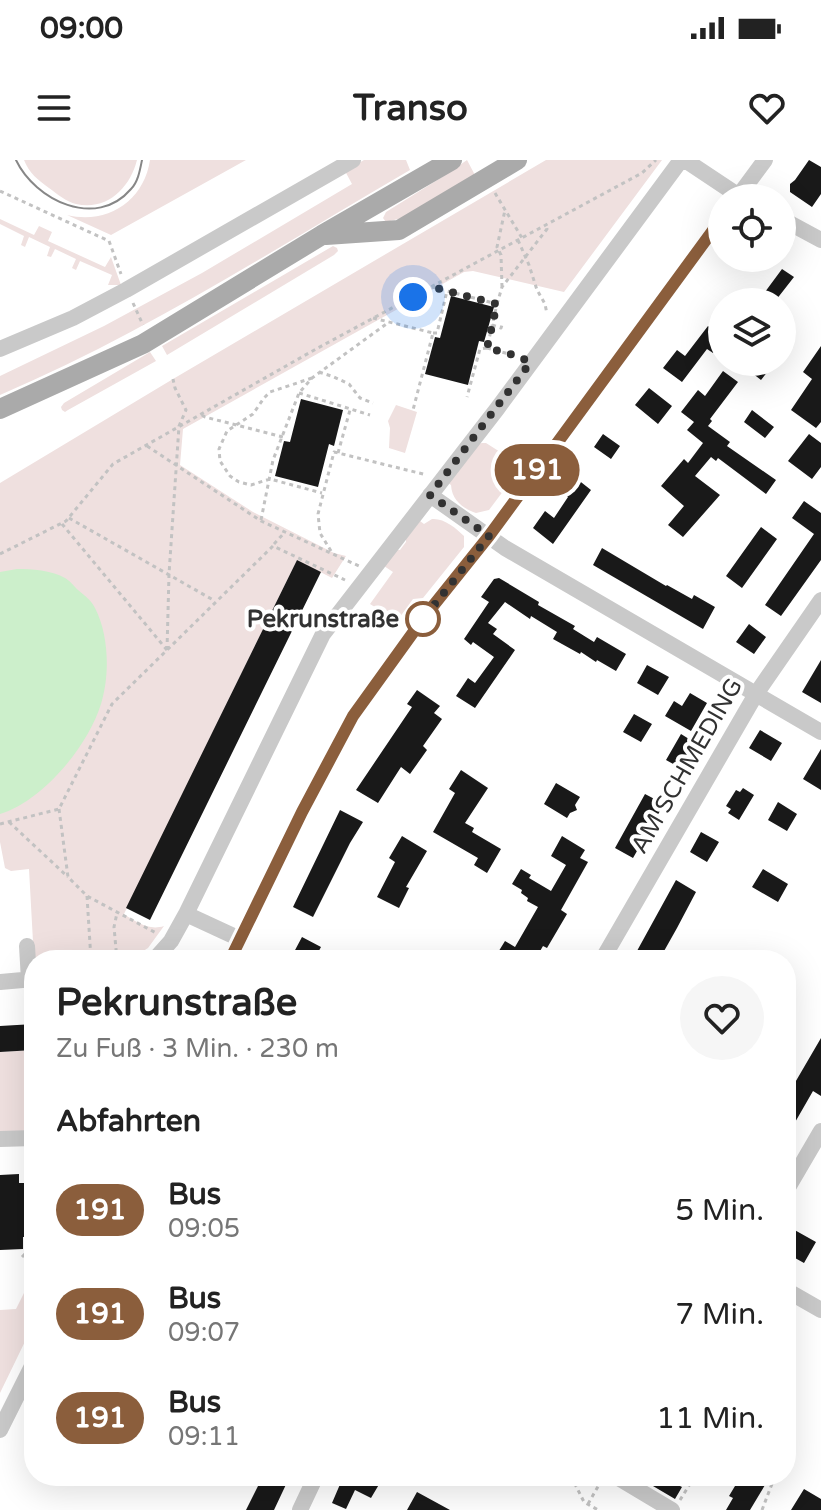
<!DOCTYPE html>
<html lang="de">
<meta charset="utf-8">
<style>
body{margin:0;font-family:"Varela Round",sans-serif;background:#f6f6f6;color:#222;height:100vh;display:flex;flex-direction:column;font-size:30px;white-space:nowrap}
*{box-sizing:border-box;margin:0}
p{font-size:26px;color:#767676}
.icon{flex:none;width:44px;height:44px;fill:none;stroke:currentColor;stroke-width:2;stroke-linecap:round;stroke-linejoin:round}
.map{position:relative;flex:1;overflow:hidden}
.sheet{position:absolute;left:24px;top:790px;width:772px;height:536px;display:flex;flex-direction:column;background:#fff;border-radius:32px;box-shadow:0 8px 32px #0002}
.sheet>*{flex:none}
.badge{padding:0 16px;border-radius:26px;font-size:28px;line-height:52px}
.controls{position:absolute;left:708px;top:24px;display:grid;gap:16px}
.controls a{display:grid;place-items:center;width:88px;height:88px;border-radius:50%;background:#fff;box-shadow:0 8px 32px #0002;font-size:40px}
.you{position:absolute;width:40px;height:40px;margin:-20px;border:6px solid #fff;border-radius:50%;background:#1a73e8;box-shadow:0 0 0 12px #1a73e833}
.map>.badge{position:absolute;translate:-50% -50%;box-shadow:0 0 0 4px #fff}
h2{padding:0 32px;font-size:30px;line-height:72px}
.round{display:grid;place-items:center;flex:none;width:84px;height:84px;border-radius:42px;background:#f6f6f6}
.summary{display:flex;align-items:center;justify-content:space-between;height:136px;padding:0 32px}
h1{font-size:38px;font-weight:800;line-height:60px}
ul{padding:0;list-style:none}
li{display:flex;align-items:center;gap:24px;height:104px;padding:0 32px}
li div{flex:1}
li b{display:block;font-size:30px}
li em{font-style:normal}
li .badge{min-width:88px;font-weight:700;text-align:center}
.status{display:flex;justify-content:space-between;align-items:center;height:56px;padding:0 40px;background:#fff;direction:ltr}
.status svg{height:22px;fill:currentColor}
header{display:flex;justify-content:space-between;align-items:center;height:104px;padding:0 32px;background:#fff;font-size:36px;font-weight:800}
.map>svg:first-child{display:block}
.green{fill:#efe0df}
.water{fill:#ccefcb}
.building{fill:#191919}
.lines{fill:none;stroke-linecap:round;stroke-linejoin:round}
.path{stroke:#c2c2c2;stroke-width:3;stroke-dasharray:4 4;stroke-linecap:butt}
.minor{stroke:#c9c9c9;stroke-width:16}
.major{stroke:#aaa;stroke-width:20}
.tram{stroke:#878787;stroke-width:2}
.line-casing{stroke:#fff;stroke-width:18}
.line{stroke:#8b5e3c;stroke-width:12}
.walk{stroke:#323232;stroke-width:8;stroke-dasharray:0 14.4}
.stop-dot{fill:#fff;stroke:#8b5e3c;stroke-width:4}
.labels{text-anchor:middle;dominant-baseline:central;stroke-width:8;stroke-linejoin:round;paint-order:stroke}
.stop-label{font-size:24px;font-weight:bold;fill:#323232;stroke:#fff;text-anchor:end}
.street-label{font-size:24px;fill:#323232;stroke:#fff}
</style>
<div class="status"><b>09:00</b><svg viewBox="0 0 49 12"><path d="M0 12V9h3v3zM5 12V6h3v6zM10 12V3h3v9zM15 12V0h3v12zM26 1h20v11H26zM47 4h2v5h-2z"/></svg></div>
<header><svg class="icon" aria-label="menu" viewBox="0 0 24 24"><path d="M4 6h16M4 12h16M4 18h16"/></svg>Transo<svg class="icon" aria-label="heart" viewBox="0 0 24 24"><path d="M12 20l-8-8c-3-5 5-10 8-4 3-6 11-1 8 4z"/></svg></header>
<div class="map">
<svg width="821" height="1350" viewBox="0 0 821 1350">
<rect width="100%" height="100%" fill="#fff"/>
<path class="green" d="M24,0H137C130,28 107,51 76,44C67,42 57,34 49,28C38,20 29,13 24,0Z
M150,0H246L111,75L67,55C107,65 144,41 150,0Z
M364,0H406L410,10C276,88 144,174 0,235V216L104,166L202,113L352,24L345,11Z
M467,0L476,17L406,57L386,62L383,58L386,52L447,14Z
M546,0H662L564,132L473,111L464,112L183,269L180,305L253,352L334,393L346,396L332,418L297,400L124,754C136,762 149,771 164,766L148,788L129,800H34L29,709L11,711L5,708L0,682V323L173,219Z
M0,59L34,75L39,66L52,72L48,81L105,107L111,97L121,125H108L112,115L80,101L76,110L72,108L76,99L55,89L51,97L47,96L50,87L29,77L25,87L21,85L24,76L0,64Z
M333,86L337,88L338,91L334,95L167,195L162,186Z
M150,192L156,201L68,250L65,252L62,250L61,247L64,243Z
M396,245L417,252L405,293L389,288L390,268L388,261Z
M482,283H486L522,306L489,350L476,353C462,348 452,340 451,325L448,323L478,284Z
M432,359C444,358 456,368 464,376V387L423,438L413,439L397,461L370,444L393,412L384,406L397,390H400L406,382V379L420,361L424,364Z
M34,890V973L0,974V892Z
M34,1113V1163L0,1233V1150L16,1149Z"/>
<path class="water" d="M17,409C32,409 51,410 65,418C69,420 74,426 78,430C84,435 92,441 95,448C109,475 110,515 101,544C88,586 43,641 0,654V412Z"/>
<path class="building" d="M809,0L821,7V34L812,47L790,32V24L795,20Z
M782,109L794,117L776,140L765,132Z
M451,136L494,147L484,182L479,181L468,225L425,214L435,177L440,178Z
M708,166L722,176V180L713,193L707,189L682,222L663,208L677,190L685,196Z
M821,186V262L816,268L791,250L812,219L803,212Z
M738,202H775L761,220Z
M723,211L738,222L710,259L712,261L708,266L730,282L727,286L776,320L766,334L718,298L716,301L711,297L695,316L720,335L683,377L668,365L684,346L661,326L684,299L688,303L703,283L687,270L694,262L681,252L698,230L705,236Z
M649,228L672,246L658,264L635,245Z
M301,239L343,250L334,286L329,284L318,327L275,316L284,281L290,282Z
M752,250L774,267L765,278L744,262Z
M603,274L620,286L611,299L594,287Z
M809,274L821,283V307L812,319L788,301Z
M572,315L591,330L553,384L533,368L545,351L554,358L568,337L560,331Z
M804,341L821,353V400L781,456L765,445L814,374L792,358Z
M761,367L777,379L742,428L726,416Z
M602,388L666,426L667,425L692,439L694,435L715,447L703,469L593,405Z
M297,400L321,412L150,760L126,748Z
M499,418L539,442L538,445L575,466L573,469L594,482L597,477L626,494L616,511L597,500L596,502L581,492L580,494L553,479L557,472L531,456L530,459L505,442L488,463L497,469L493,474L515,490L475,548L456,536L468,518L475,523L494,497L473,482L471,485L464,479L489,442L481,437L494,419Z
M749,464L766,477L754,494L736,482Z
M821,500V543L802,532Z
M647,505L669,517L658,535L637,523Z
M417,530L440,546L434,553L442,559L423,586L427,590L410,614L401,607L378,643L356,630L412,547L407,544Z
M690,533L707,543L691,571L665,556L674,541L682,546Z
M634,554L652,564L641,582L623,572Z
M760,570L782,583L771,601L749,588Z
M681,574L697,584L693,590L695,591L684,610L666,600Z
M821,589V630L803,619Z
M461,610L488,628L465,663L474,668L472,672L501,689L487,713L474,705L478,698L433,672L455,633L449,629Z
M556,623L580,637L575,645L577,650L570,653L567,658L544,644Z
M743,628L754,635L739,660L728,653L731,649L726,646L736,630L740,632Z
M645,634L664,644L633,698L615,688Z
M778,642L797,654L787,671L768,660Z
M340,650L363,662L350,683L313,757L293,747Z
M701,672L719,682L707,702L690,692Z
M402,676L427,691L406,727L409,728L399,748L377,737L395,702L389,698Z
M562,676L585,690L580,698L588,702L561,750L567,754L547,788L543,786L536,798L538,800H507L497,794L505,781L515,787L538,747L527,741L528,738L521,733L522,730L512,724L521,709L531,715L529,718L551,731L566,705L551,696Z
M763,709L788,724L778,742L752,727Z
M676,720L696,732L677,768L659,800H632Z
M302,777L321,787L314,800L294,792Z
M34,864V890L0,892V866Z
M821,878V936L813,931L786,978V938Z
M19,1014V1023H34V1077H23V1089L0,1090V1015Z
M791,1068L816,1082L804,1103L786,1093V1078Z
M263,1316H290L274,1350H246Z
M330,1316H384L371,1338L355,1330L346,1349L332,1343L341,1322Z
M636,1316H685L680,1326L682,1327L675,1339Z
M741,1316H765L761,1323L765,1325L750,1350H726L733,1338L729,1336Z
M804,1329L821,1339V1350H791Z
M417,1332L450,1350H407Z"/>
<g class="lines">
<path class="path" d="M0,31L109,81L121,114
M495,33L522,78
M518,80L529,105L537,130L545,144L547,154
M432,127L447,131
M502,127L501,95L497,87L505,50
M133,143L143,165
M497,144L502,127L547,69L546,65
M373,158L433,173L413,250
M492,165L501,168L502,165
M433,173H437L447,131L497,144L487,188L480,189L467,237
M487,188L516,196
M319,212L334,217L349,224L360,238L373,243
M312,218L270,232L264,238L253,254L227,271L219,289L220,301L230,316L239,322L251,325L270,319L322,333
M299,233L370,255
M202,255L205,257L283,277
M147,286L261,361L359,406
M338,293L350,250
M69,358L215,441
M261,360L273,300L299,233L312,218L389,162
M62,364L167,490
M274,384L285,372
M331,391L320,373L318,354L334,292L427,315
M0,394L66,361L113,304L316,189L642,13L656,0
M167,490L169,414L179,266L186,250L175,228L173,219
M59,649L68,717L87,736L158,774
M9,662L68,717
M0,664L59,649L112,544L273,386L345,420
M87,736L91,800
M117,800L114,767L117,753
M22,1097L34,1085
M571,1316L584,1342L598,1350
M680,1340L695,1316
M588,1344L600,1323
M762,1350L775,1316"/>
<path class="minor" d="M685,0L742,38
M737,38L765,0
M782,59L821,80
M0,189L73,158L126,130L353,0
M430,335L505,388L821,572
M186,754L240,779
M27,786L29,820
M154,800L171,781L186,754L323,474L497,249L681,0
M230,800L302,652L353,556L425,456L489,376L722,58
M602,800L756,534L821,440
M0,822L34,819
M0,979L34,978
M786,1031L821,971
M786,1130L821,1150
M0,1270L34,1202
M615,1316L672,1350
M300,1350L316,1316"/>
<path class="major" d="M326,75L399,70L517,0
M0,249L143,184L322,75L452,0"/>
<path class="tram" d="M16,0C35,40 96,70 131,29C138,22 140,10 142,0"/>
</g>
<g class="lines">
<g class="line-casing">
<path id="line" d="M230,800L302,652L353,556L425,456L489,376L722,58"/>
</g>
<use href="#line" class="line"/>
<path class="walk" d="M413,137L432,127L497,144L487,188L521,197L530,203L430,335L489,376L423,459"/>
</g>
<circle class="stop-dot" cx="423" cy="459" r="16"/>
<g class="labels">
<g class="stop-label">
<text x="399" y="459">Pekrunstraße</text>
</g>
<g class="street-label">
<text transform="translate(687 606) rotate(-60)">AM SCHMEDING</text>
</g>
</g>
</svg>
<div class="controls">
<a><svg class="icon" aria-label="locate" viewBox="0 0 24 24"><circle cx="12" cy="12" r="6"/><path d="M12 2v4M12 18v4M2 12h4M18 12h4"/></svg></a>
<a><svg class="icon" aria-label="layers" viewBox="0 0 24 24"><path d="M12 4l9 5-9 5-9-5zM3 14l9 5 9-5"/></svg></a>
</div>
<div class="you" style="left:413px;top:137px"></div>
<b class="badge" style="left:537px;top:310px;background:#8b5e3c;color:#fff">191</b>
<section class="sheet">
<div class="summary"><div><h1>Pekrunstraße</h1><p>Zu Fuß · 3 Min. · 230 m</p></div><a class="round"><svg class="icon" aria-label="heart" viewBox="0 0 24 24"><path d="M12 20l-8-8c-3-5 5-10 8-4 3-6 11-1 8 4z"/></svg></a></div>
<h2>Abfahrten</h2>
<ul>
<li><span class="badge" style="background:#8b5e3c;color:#fff">191</span><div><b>Bus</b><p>09:05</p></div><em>5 Min.</em></li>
<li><span class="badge" style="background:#8b5e3c;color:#fff">191</span><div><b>Bus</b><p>09:07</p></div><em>7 Min.</em></li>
<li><span class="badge" style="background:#8b5e3c;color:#fff">191</span><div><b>Bus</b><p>09:11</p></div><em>11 Min.</em></li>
</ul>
</section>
</div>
